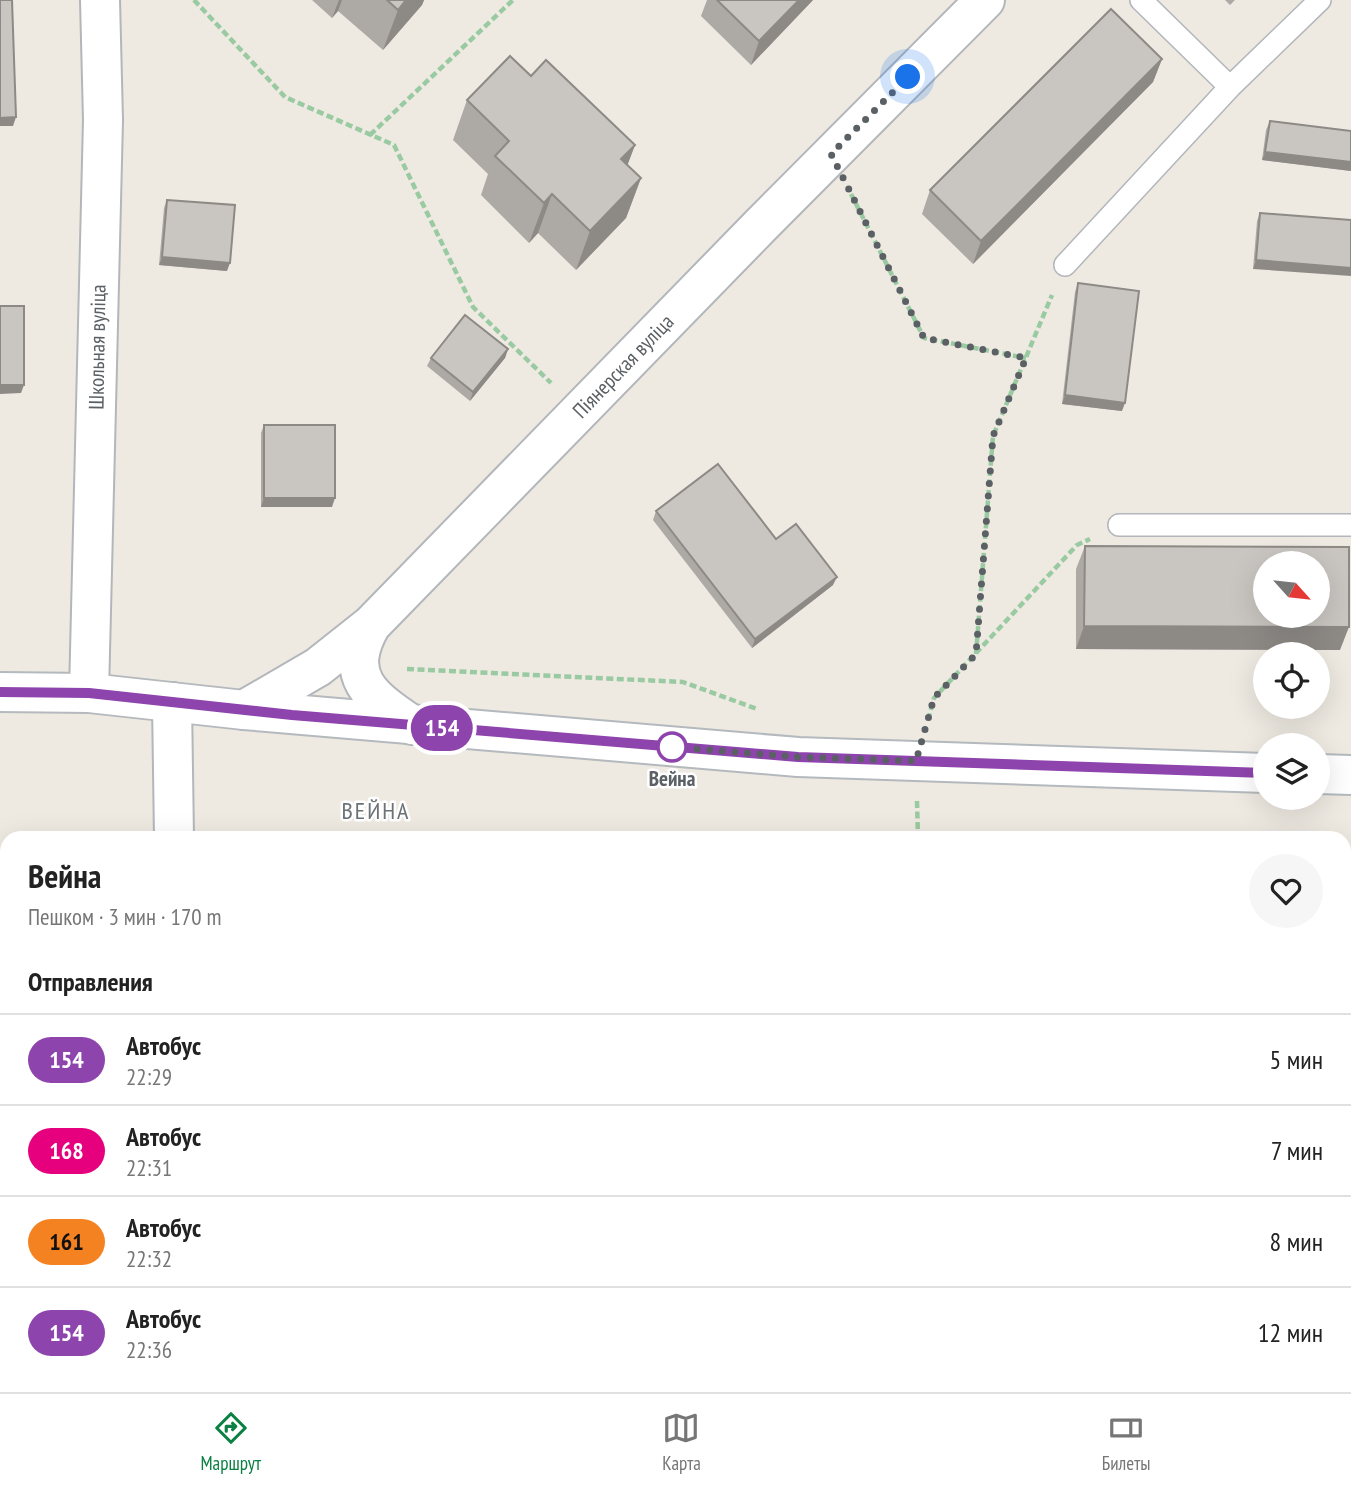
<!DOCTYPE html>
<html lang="ru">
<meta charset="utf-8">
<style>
body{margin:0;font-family:"PT Sans Narrow",sans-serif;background:#f6f6f6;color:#222;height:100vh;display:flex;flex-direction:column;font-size:26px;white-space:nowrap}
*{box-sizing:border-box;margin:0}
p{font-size:23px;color:#767676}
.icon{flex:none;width:38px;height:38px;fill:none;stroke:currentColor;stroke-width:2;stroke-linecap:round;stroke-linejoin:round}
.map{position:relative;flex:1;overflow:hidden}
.details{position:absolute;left:0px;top:831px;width:1351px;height:562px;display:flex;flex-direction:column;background:#fff;border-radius:21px 21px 0 0;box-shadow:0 7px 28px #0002}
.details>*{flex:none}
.badge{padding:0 14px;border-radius:23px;font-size:24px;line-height:46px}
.needle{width:46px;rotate:117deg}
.tools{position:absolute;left:1253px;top:551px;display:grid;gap:14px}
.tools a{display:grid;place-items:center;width:77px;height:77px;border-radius:50%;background:#fff;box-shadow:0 7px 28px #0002;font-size:35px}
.you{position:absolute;width:35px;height:35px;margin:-18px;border:5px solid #fff;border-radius:50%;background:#1a73e8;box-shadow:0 0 0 10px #1a73e833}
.map>.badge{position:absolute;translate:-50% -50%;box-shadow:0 0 0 4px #fff}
h2{padding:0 28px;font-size:26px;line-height:63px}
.round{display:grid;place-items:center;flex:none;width:74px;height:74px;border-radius:37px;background:#f6f6f6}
.summary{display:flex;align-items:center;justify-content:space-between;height:119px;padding:0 28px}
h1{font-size:33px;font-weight:700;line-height:52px}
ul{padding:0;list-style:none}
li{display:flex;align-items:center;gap:21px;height:91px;padding:0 28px;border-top:2px solid #e0e0e0}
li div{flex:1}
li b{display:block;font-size:26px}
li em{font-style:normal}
li .badge{min-width:77px;font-weight:700;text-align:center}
.tab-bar{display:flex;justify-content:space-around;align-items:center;height:98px;border-top:2px solid #e0e0e0;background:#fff;font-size:19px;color:#767676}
.tab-bar a{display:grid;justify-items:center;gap:4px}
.tab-bar .current{color:#0b8043}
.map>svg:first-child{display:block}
.education{fill:#ded9d1}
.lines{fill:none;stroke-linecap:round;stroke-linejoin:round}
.lane-casing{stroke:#b3b6ba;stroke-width:24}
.street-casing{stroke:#b3b6ba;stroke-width:42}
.secondary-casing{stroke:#b4b9bd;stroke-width:42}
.path{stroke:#99caa1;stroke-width:4.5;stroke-dasharray:7 3.5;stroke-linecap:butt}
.lane{stroke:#fff;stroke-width:21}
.street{stroke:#fff;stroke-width:38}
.secondary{stroke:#fff;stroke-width:38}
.wall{fill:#ada9a5}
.shaded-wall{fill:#8d8a86}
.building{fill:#c9c5c0;stroke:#8d8a86;stroke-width:2;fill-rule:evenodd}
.line-casing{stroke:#fff;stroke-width:16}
.line{stroke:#8e44ad;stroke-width:10}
.walk{stroke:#5b6064;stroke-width:7;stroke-dasharray:0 12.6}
.stop-dot{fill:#fff;stroke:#8e44ad;stroke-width:3.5}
.labels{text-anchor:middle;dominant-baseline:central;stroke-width:5;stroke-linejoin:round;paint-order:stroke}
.street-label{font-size:21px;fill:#5b6064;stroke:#fff}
.stop-label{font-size:21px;font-weight:bold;fill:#5b6064;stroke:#fff}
.quarter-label{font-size:24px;letter-spacing:2px;fill:#6c7276;stroke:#fff}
</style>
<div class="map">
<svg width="1351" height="1392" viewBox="0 0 1351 1392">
<rect width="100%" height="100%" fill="#eeeae2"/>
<path class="education" d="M1344,893L1351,894V1392H1162V1386H1344Z"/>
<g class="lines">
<g class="lane-casing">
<path id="lane" d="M1141,0L1230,87
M1065,265L1230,87L1320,0
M1119,525H1351"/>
</g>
<g class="street-casing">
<path id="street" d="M371,625C342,676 370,697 412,725
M89,693L103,120L100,0
M172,702L174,838
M244,710L318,667L371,625L762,224L985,0
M198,1386L199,1392
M1041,1386V1392"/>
</g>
<g class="secondary-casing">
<path id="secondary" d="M0,692L89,693L244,710L798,757L1265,773
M1318,774L1351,775"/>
</g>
<path class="path" d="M194,0L285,97L394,145L473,307L551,383
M370,135L513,0
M851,194L924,338L1026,358
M976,654L993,436L1052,295
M407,669L683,682L757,709
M928,720L934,698L1077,545L1090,539
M917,801L918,838"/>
<use href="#lane" class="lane"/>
<use href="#street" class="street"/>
<use href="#secondary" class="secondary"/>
</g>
<path class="wall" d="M312,0H424L422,5L383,50L338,11L332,18Z
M707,0H813L751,65L701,16Z
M1225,0H1235L1230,5Z
M1162,59L1153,82L973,264L922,214L930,190Z
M531,76L635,145L627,165L641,178L626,218L576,270L538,233L529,243L481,195L488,174L453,140L467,100Z
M1270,121L1351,131V171L1262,160L1266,130Z
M167,200L227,271L159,265L164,208Z
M1260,213L1351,220L1253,269L1257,221Z
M1078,283L1122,411L1062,404L1075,292Z
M508,349L505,358L470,401L427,366L431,358Z
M264,425L332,507H261V433Z
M656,511L776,539L833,585L752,648L653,520Z
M1085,546L1340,650L1076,649V569Z
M929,1386H1002V1392H930Z"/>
<path class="shaded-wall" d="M339,0H342L338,11L332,18Z
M406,0H424L422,5L383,50L398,10Z
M799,0H813L751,65L759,41Z
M1162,59L1153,82L973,264L981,241Z
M16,117L13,126H0V118Z
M635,145L620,185L621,159Z
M1265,152L1351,162V171L1262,160Z
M641,178L626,218L576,270L590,231Z
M552,194L538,233L529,243L544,203Z
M162,257L230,263L227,271L159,265Z
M1256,260L1351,268V276L1253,269Z
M508,349L505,358L470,401L473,392Z
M0,385H24L21,393L0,394Z
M1065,395L1125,403L1122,411L1062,404Z
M264,498H335L332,507H261Z
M837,577L833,585L752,648L755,639Z
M1084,626L1349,627L1340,650L1076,649Z
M0,1180H7V1189H0Z"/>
<path class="building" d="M0,0H12L16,117L0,118Z
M387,0H406L398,10Z
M717,0H799L759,41Z
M1111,9L1162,59L981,241L930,190Z
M510,56L531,76L546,60L635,145L621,159L641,178L590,231L552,194L544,203L495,156L509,141L467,100Z
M1270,121L1351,131V162L1265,152Z
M167,200L235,205L230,263L162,257Z
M1260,213L1351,220V268L1256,260Z
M1078,283L1139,291L1125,403L1065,395Z
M0,306H24V385H0Z
M465,315L508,349L473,392L431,358Z
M264,425H335V498H264Z
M718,464L776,539L796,524L837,577L755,639L656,511Z
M1085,546L1349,547V627L1084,626ZM1265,564H1318V616H1265Z
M0,899H7V1180H0Z
M933,1386H1002V1392H933Z"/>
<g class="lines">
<g class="line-casing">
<path id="line" d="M0,692L89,693L292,715L798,757L1265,773"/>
</g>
<use href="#line" class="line"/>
<path class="walk" d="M672,747L798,757L916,761L934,698L976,654L993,436L1026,358L924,338L831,154L908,77"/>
</g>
<circle class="stop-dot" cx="672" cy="747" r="14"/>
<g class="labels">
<g class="street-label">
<text transform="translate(97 347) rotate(-89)">Школьная вуліца</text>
<text transform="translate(623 366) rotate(-46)">Піянерская вуліца</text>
</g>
<g class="stop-label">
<text x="672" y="778">Вейна</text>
</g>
<g class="quarter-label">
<text x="376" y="810">ВЕЙНА</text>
</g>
</g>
</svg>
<div class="tools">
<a><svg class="needle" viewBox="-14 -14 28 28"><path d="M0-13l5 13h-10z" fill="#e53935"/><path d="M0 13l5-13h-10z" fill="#767676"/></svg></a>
<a><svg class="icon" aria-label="locate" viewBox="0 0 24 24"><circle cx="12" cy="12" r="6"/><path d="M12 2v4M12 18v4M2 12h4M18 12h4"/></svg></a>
<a><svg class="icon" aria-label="layers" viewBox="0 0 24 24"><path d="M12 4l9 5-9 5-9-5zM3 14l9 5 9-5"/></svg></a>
</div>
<div class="you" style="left:908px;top:77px"></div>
<b class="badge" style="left:442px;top:728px;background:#8e44ad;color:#fff">154</b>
<section class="details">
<div class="summary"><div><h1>Вейна</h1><p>Пешком · 3 мин · 170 m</p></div><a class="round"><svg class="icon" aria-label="heart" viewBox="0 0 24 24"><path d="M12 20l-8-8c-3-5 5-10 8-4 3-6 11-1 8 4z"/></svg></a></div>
<h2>Отправления</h2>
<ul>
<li><span class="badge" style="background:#8e44ad;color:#fff">154</span><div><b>Автобус</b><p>22:29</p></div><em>5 мин</em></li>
<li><span class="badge" style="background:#e6007e;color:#fff">168</span><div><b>Автобус</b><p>22:31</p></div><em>7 мин</em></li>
<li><span class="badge" style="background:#f58220;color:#111">161</span><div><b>Автобус</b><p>22:32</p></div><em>8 мин</em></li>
<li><span class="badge" style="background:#8e44ad;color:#fff">154</span><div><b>Автобус</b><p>22:36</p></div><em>12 мин</em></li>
</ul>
</section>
</div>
<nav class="tab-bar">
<a class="current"><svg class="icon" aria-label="directions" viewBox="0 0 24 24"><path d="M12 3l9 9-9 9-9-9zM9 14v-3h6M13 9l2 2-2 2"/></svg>Маршрут</a>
<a><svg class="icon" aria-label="map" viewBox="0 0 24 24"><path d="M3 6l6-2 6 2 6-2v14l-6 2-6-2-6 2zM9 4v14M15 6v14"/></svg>Карта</a>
<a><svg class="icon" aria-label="tickets" viewBox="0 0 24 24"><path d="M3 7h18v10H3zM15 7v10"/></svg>Билеты</a>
</nav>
